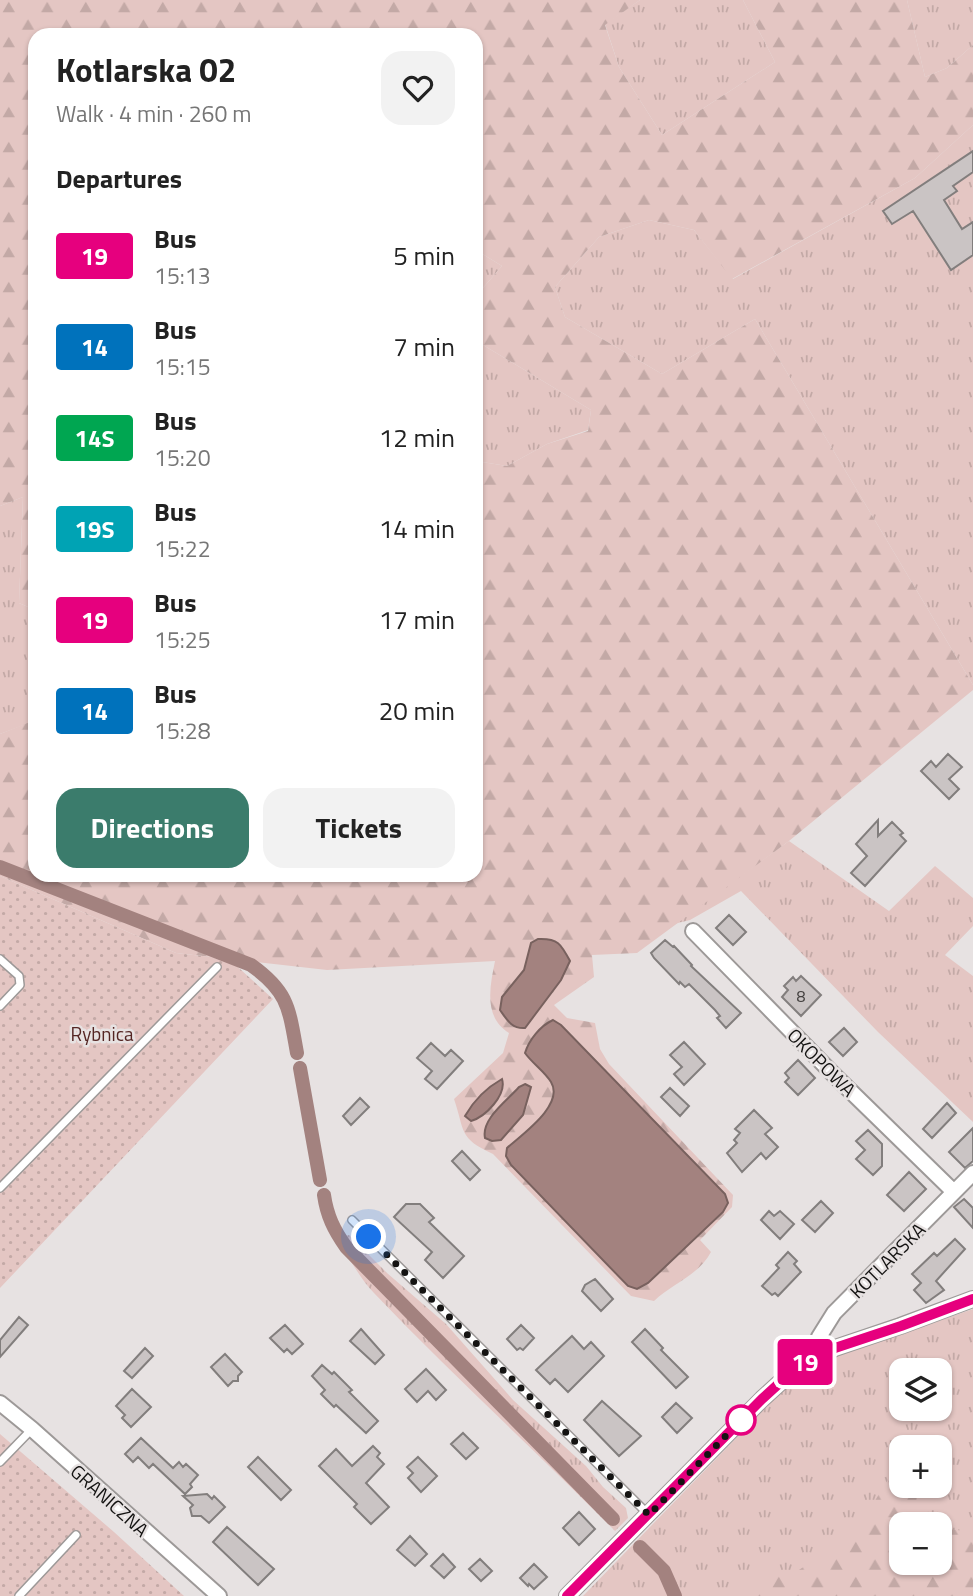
<!DOCTYPE html>
<meta charset="utf-8">
<style>
body{margin:0;font-family:"Titillium Web",sans-serif;background:#f2f2f2;color:#222;height:100vh;display:flex;flex-direction:column;font-size:26px;white-space:nowrap}
*{box-sizing:border-box;margin:0}
p{font-size:23px;color:#767676}
.icon{flex:none;width:38px;height:38px;fill:none;stroke:currentColor;stroke-width:2;stroke-linecap:round;stroke-linejoin:round}
.map{position:relative;flex:1;overflow:hidden}
.panel{position:absolute;left:28px;top:28px;width:455px;height:854px;display:flex;flex-direction:column;background:#fff;border-radius:21px;box-shadow:0 2px 5px #0004}
.panel>*{flex:none}
.badge{padding:0 14px;border-radius:5px;font-size:24px;line-height:46px}
.controls{position:absolute;left:889px;top:1358px;display:grid;gap:14px}
.controls a{display:grid;place-items:center;width:63px;height:63px;border-radius:14px;background:#fff;box-shadow:0 2px 5px #0004;font-size:35px}
.you{position:absolute;width:35px;height:35px;margin:-18px;border:5px solid #fff;border-radius:50%;background:#1a73e8;box-shadow:0 0 0 10px #1a73e833}
.map>.badge{position:absolute;translate:-50% -50%;box-shadow:0 0 0 4px #fff}
h2{padding:0 28px;font-size:26px;line-height:63px}
.round{display:grid;place-items:center;flex:none;width:74px;height:74px;border-radius:21px;background:#f2f2f2}
.overview{display:flex;align-items:center;justify-content:space-between;height:119px;padding:0 28px}
h1{font-size:33px;font-weight:700;line-height:52px}
.button{display:flex;gap:14px;margin-top:auto;padding:14px 28px}
.button a{flex:1;height:80px;border-radius:21px;background:#3b7c6c;color:#fff;font-size:28px;font-weight:700;line-height:80px;text-align:center}
.button a+a{background:#f2f2f2;color:#222}
ul{padding:0;list-style:none}
li{display:flex;align-items:center;gap:21px;height:91px;padding:0 28px}
li div{flex:1}
li b{display:block;font-size:26px}
li em{font-style:normal}
li .badge{min-width:77px;font-weight:700;text-align:center}
.map>svg:first-child{display:block}
.grass{fill:url(#grass-tufts);fill-rule:evenodd}
.forest{fill:url(#forest-firs);fill-rule:evenodd}
.garden{fill:url(#garden-dots)}
.water{fill:#a3827f;stroke:#78615e;stroke-width:2}
.lines{fill:none;stroke-linecap:round;stroke-linejoin:round}
.canal{stroke:#a3827f;stroke-width:14}
.building{fill:#cac4c4;stroke:#827e7d;stroke-width:2}
.lane-casing{stroke:#9d9998;stroke-width:10}
.street-casing{stroke:#9d9998;stroke-width:18}
.lane{stroke:#fff;stroke-width:7}
.street{stroke:#fff;stroke-width:14}
.line-casing{stroke:#fff;stroke-width:16}
.line{stroke:#e6007e;stroke-width:10}
.walk{stroke:#141312;stroke-width:7;stroke-dasharray:0 12.6}
.stop-dot{fill:#fff;stroke:#e6007e;stroke-width:3.5}
.labels{text-anchor:middle;dominant-baseline:central;stroke-width:5;stroke-linejoin:round;paint-order:stroke}
.number-label{font-size:16px;fill:#423f3e}
.park-label{font-size:19px;fill:#542523;stroke:#e7e2e2}
.street-label{font-size:19px;fill:#141312;stroke:#e7e2e2}
</style>
<div class="map">
<svg width="973" height="1596" viewBox="0 0 973 1596">
<defs>
<pattern id="grass-tufts" width="24" height="20" patternUnits="userSpaceOnUse" patternTransform="scale(1.75)"><rect width="24" height="20" fill="#e4c6c3"/><path d="M3 7l-1-3M5 7V3M7 7l1-3M15 17l-1-3M17 17v-4M19 17l1-3" fill="none" stroke="#c3a9a6"/></pattern>
<pattern id="forest-firs" width="22" height="20" patternUnits="userSpaceOnUse" patternTransform="scale(1.75)"><rect width="22" height="20" fill="#e4c6c3"/><path d="M5 1l3.5 6h-7zM16 11l3.5 6h-7z" fill="#c3a9a6"/></pattern>
<pattern id="garden-dots" width="8" height="8" patternUnits="userSpaceOnUse" patternTransform="scale(1.75)"><rect width="8" height="8" fill="#e4c6c3"/><path d="M2 2h.1M6 6h.1" fill="none" stroke="#c3a9a6" stroke-width="1.8" stroke-linecap="round"/></pattern>
</defs>
<rect width="100%" height="100%" fill="#e7e2e2"/>
<path class="grass" d="M640,0H743L775,62L662,135L619,67L605,24Z
M907,0H973V45L947,68L925,77Z
M973,125V685L755,319L662,374L565,317L555,287L599,237L649,220L694,230L733,279L915,178Z
M476,250L502,266L476,296Z
M476,339L478,342L591,410L588,430L547,444L507,466L476,461Z
M23,497L19,603L35,610V754L29,723L0,734V506Z
M789,841L889,911L935,866L973,898V926L945,955L973,976V1122L878,1032L741,891L690,920L674,924Z
M349,1235L387,1273L446,1324L513,1400L586,1466L603,1487L626,1508L628,1518L615,1531C536,1451 452,1375 374,1293C361,1280 352,1261 339,1246L343,1236Z
M973,1309V1596H583L780,1393L807,1372L832,1358ZM901,1370H940V1409H901ZM901,1447H940V1486H901ZM901,1524H940V1563H901Z"/>
<path class="forest" d="M0,0H640L605,25L619,67L662,135L775,62L743,0H907L925,77L947,68L973,45V125L915,178L732,279L694,230L649,220L599,237L555,287L565,317L662,374L755,319L973,685V690L789,841L637,953L592,955L594,977L554,1005L567,1018L595,1023L600,1049L609,1064L733,1195L732,1207L700,1240L711,1252C699,1275 673,1283 654,1301L631,1296L493,1154C458,1138 465,1131 454,1099L503,1053L509,1033C483,1017 490,986 495,961L327,970L176,953L0,876V734L30,722L35,754V875H476V461L507,466L547,444L588,431L591,410L478,342L476,339V296L502,266L476,250V35H35V610L19,603L23,497L0,506ZM553,1020L561,1025L725,1194L728,1203L723,1212L701,1232L507,1148C522,1135 565,1105 551,1082C545,1072 533,1063 525,1053C529,1040 540,1026 553,1020Z
M889,1478L901,1481V1486H912L917,1502L918,1524H901V1563H940V1528L973,1532V1596H747L751,1592L760,1573L790,1576L839,1543L868,1512Z"/>
<path class="garden" d="M0,876L176,953L229,959L273,999L0,1288Z
M0,1434L114,1532L184,1596H0Z"/>
<path class="water" d="M538,939C558,938 561,944 570,961L561,980L525,1028C512,1029 507,1020 500,1010L502,997L524,970L531,943Z
M553,1020L561,1025L725,1194L728,1203L723,1212L648,1283L637,1289L628,1286L511,1165L506,1156L507,1148C521,1135 565,1105 551,1082C545,1072 532,1063 525,1053C529,1040 540,1026 553,1020Z
M502,1079C507,1095 485,1117 471,1121L465,1116C474,1100 486,1088 502,1079Z
M525,1084L531,1087L523,1115L501,1140L492,1141L485,1138C481,1119 507,1101 519,1087Z"/>
<g class="lines">
<path class="canal" d="M0,867L251,965C289,992 289,1009 297,1053
M300,1068L320,1180
M324,1195C327,1216 334,1230 346,1247L613,1519
M640,1547L664,1571L675,1596"/>
</g>
<path class="building" d="M973,151V172L953,186L957,191L944,200L962,229L973,222V255L951,270L913,211L892,224L883,211Z
M948,754L962,767L949,779L959,789L949,799L921,771L931,761L936,767Z
M878,820V836L892,822L903,833L900,835L906,841L865,886L851,873L867,856L856,844Z
M729,915L746,932L733,945L716,928Z
M665,940L673,947L674,946L692,965L691,966L741,1013L726,1028L717,1018L720,1016L715,1010L689,984L685,987L680,982L679,984L654,958L651,953Z
M801,976L821,995L801,1016L782,997L788,990L784,986L793,977L796,981Z
M844,1028L857,1042L843,1056L829,1042Z
M684,1042L705,1064L684,1085L674,1074L682,1067L670,1055Z
M431,1043L445,1056L451,1050L463,1061L437,1089L425,1079L432,1071L417,1058Z
M798,1060L815,1078L798,1095L785,1082L789,1078L785,1073Z
M670,1088L689,1106L680,1116L661,1097Z
M360,1098L369,1107L351,1125L343,1116Z
M947,1103L956,1113L932,1138L923,1129Z
M754,1110L772,1128L765,1134L778,1147L766,1159L761,1153L742,1172L727,1153L737,1143L734,1140L740,1133L735,1129Z
M973,1128V1161L965,1168L949,1152Z
M868,1130L882,1144V1166L873,1175L856,1159L865,1150L856,1141Z
M462,1151L480,1170L470,1180L452,1161Z
M909,1172L926,1189L904,1211L887,1195Z
M964,1199L973,1208V1228L954,1207Z
M821,1201L833,1213L815,1232L802,1220Z
M406,1204H420L434,1218L429,1222L464,1256L443,1278L425,1260L432,1252L394,1217Z
M769,1211L774,1216L780,1211L794,1224L780,1239L761,1220Z
M955,1239L965,1249L936,1281L944,1290L926,1303L914,1290L921,1283L912,1274L934,1253L937,1256Z
M788,1252L797,1261L794,1264L801,1272L778,1296L775,1293L772,1295L762,1286L779,1268L776,1265Z
M595,1279L613,1299L601,1311L582,1291L585,1285Z
M19,1317L28,1325L0,1357V1340Z
M285,1325L303,1344L292,1354L287,1349L284,1352L270,1338Z
M521,1325L534,1338L523,1350L520,1348L517,1350L507,1339Z
M361,1329L384,1355L375,1364L350,1341Z
M645,1329L663,1348L661,1350L688,1377L676,1388L632,1342Z
M572,1336L584,1349L591,1342L604,1356L568,1392L555,1379L550,1384L536,1370Z
M145,1348L153,1356L132,1378L124,1371Z
M225,1354L242,1372L238,1376V1381H233L228,1386L211,1367Z
M322,1365L332,1374L334,1372L352,1390L349,1392L378,1421L366,1433L336,1405L334,1407L321,1394L325,1390L312,1376Z
M426,1369L446,1390L436,1400L428,1391L417,1402L405,1389Z
M132,1389L151,1407L131,1427L122,1418L125,1415L116,1406Z
M602,1401L641,1436L619,1456L584,1420Z
M676,1403L692,1418L677,1433L662,1417Z
M463,1433L478,1448L466,1459L451,1444Z
M141,1438L173,1468L179,1462L183,1467L186,1464L198,1475L190,1484L192,1487L185,1494L153,1464L149,1468L138,1457L133,1462L125,1454Z
M373,1446L380,1453L377,1457L384,1464L366,1483L389,1507L371,1524L354,1507L357,1504L319,1466L336,1449L352,1466Z
M258,1457L291,1490L281,1500L248,1467Z
M418,1457L437,1476L421,1492L408,1478L413,1473L407,1467Z
M207,1494L212,1499L214,1496L225,1507L209,1523L201,1516H192L190,1508L193,1505L183,1496Z
M579,1512L595,1529L579,1545L563,1528Z
M227,1527L274,1569L258,1585L213,1542Z
M410,1536L427,1554L415,1566L397,1550Z
M443,1554L455,1567L444,1578L431,1566Z
M480,1559L492,1571L481,1581L469,1569Z
M534,1564L547,1577L534,1589L529,1584L528,1586L520,1578Z"/>
<g class="lines">
<g class="lane-casing">
<path id="lane" d="M0,959L19,976L20,985L0,1006
M0,1188L217,967
M352,1220L648,1514
M0,1462L32,1429
M19,1596L76,1535"/>
</g>
<g class="street-casing">
<path id="street" d="M693,931L834,1075L954,1192
M816,1356L819,1337L834,1313L973,1173
M0,1403L32,1429L219,1596
M567,1596L762,1399L796,1368L835,1348L900,1326L973,1299"/>
</g>
<use href="#lane" class="lane"/>
<use href="#street" class="street"/>
</g>
<g class="lines">
<g class="line-casing">
<path id="line" d="M567,1596L762,1399L796,1368L835,1348L901,1326L973,1299"/>
</g>
<use href="#line" class="line"/>
<path class="walk" d="M369,1237L649,1515L741,1420"/>
</g>
<circle class="stop-dot" cx="741" cy="1420" r="14"/>
<g class="labels">
<g class="number-label">
<text x="801" y="996">8</text>
</g>
<g class="park-label">
<text x="102" y="1033">Rybnica</text>
</g>
<g class="street-label">
<text transform="translate(822 1062) rotate(45)">OKOPOWA</text>
<text transform="translate(887 1260) rotate(-45)">KOTLARSKA</text>
<text transform="translate(110 1500) rotate(42)">GRANICZNA</text>
</g>
</g>
</svg>
<div class="controls">
<a><svg class="icon" aria-label="layers" viewBox="0 0 24 24"><path d="M12 4l9 5-9 5-9-5zM3 14l9 5 9-5"/></svg></a>
<a>+</a>
<a>−</a>
</div>
<div class="you" style="left:369px;top:1237px"></div>
<b class="badge" style="left:805px;top:1362px;background:#e6007e;color:#fff">19</b>
<section class="panel">
<div class="overview"><div><h1>Kotlarska 02</h1><p>Walk · 4 min · 260 m</p></div><a class="round"><svg class="icon" aria-label="heart" viewBox="0 0 24 24"><path d="M12 20l-8-8c-3-5 5-10 8-4 3-6 11-1 8 4z"/></svg></a></div>
<h2>Departures</h2>
<ul>
<li><span class="badge" style="background:#e6007e;color:#fff">19</span><div><b>Bus</b><p>15:13</p></div><em>5 min</em></li>
<li><span class="badge" style="background:#0072bc;color:#fff">14</span><div><b>Bus</b><p>15:15</p></div><em>7 min</em></li>
<li><span class="badge" style="background:#00a651;color:#fff">14S</span><div><b>Bus</b><p>15:20</p></div><em>12 min</em></li>
<li><span class="badge" style="background:#00a3b4;color:#fff">19S</span><div><b>Bus</b><p>15:22</p></div><em>14 min</em></li>
<li><span class="badge" style="background:#e6007e;color:#fff">19</span><div><b>Bus</b><p>15:25</p></div><em>17 min</em></li>
<li><span class="badge" style="background:#0072bc;color:#fff">14</span><div><b>Bus</b><p>15:28</p></div><em>20 min</em></li>
</ul>
<div class="button"><a>Directions</a><a>Tickets</a></div>
</section>
</div>
